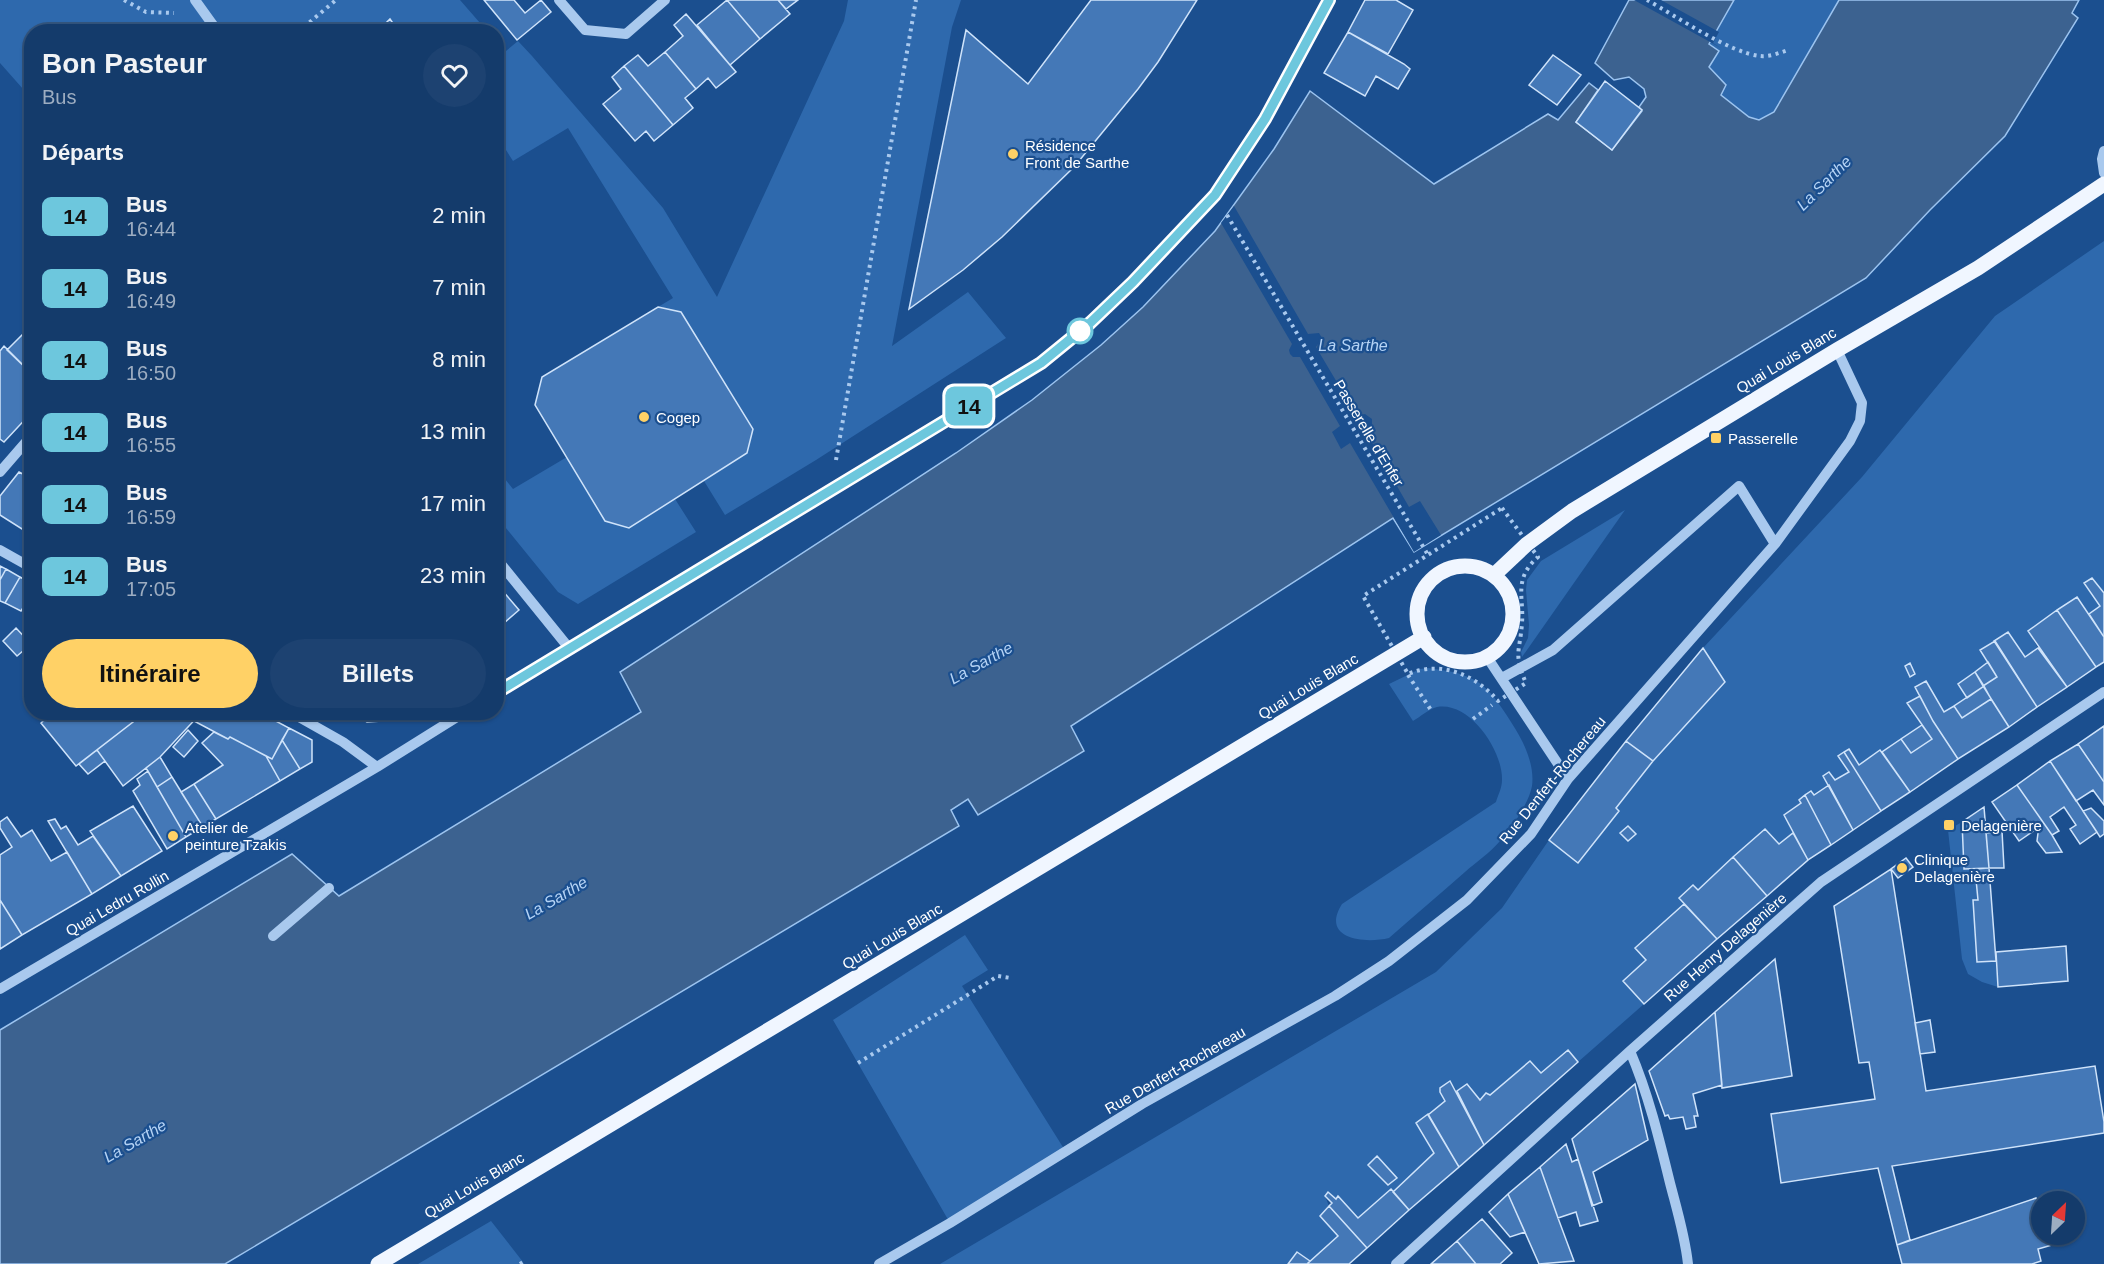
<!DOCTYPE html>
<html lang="fr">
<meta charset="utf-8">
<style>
body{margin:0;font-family:Arial,sans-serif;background:#1d4271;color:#f1f3f6;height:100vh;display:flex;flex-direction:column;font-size:22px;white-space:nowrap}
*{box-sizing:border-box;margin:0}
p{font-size:20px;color:#9dadc1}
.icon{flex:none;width:33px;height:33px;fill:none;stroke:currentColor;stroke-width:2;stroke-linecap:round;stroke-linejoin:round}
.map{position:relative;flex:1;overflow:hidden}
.panel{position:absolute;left:24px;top:24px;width:480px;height:696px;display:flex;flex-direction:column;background:#143b6b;border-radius:24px;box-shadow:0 2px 4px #0004,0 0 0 2px #33557e}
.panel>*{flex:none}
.badge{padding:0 12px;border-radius:9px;font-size:21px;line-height:39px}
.needle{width:39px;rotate:25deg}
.controls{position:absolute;left:2031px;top:1191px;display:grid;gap:12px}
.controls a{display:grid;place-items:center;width:54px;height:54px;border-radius:50%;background:#143b6b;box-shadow:0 2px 4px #0004,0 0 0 2px #33557e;font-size:30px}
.map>.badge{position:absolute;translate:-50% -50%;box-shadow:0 0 0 3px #fff}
h2{padding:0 18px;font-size:22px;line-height:54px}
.round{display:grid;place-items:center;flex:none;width:63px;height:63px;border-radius:32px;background:#1d4271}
.head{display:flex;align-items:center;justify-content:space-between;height:102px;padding:0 18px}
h1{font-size:28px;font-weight:700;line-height:45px}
.button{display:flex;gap:12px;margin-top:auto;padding:12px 18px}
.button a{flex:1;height:69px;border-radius:36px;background:#ffd166;color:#111;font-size:24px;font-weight:700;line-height:69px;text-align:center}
.button a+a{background:#1d4271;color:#f1f3f6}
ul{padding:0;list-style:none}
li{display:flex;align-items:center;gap:18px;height:72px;padding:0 18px}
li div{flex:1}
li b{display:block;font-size:22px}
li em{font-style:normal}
li .badge{min-width:66px;font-weight:700;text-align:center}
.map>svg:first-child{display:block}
.green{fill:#2e69ad}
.water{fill:#3c6290;stroke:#9cc4f0;stroke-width:1.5}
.pier{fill:#1b4f8f}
.building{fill:#4478b7;stroke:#cfe3fa;stroke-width:1.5}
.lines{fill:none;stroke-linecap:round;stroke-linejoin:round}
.path{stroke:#a9c9ee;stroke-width:4;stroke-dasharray:3 4.5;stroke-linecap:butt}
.minor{stroke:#a9c9ee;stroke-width:10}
.major{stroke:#f0f6ff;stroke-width:15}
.line-casing{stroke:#fff;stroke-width:14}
.line{stroke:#6dc7dd;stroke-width:9}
.poi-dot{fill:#ffd166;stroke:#1b4f8f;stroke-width:2}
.stop-dot{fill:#fff;stroke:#6dc7dd;stroke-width:3}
.labels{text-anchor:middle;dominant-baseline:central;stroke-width:4.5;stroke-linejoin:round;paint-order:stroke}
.poi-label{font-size:15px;fill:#fff;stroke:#1b4f8f;text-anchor:start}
.street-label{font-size:15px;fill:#fff;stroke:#1b4f8f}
.water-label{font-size:16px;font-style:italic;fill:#b5d3f5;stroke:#1b4f8f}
</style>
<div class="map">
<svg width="2104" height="1264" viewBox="0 0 2104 1264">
<rect width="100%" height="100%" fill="#1b4f8f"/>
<path class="green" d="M0,0H460L487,31L32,32L31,98L0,63Z
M848,0H961L952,27L892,346L968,292L1006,338L816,460L725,515L704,481L747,453L753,429L681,312L658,307L673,298L568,128L513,161L497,136L496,42L506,51L518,41L532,56L663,208L717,297L844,21Z
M1734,0H1839L1774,112L1759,120L1749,117L1721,95L1725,85L1709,67V44Z
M2104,241V593L2092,578L2084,584L2100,606L2089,614L2076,598L2028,631L2038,648L2025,657L2008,632L1981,650L1988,662L1958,684L1967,698L1944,712L1926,681L1915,687L1920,696L1908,703L1922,725L1882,752L1880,750L1859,765L1849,749L1838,756L1849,772L1835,780L1829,772L1823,776L1829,785L1814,795L1811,791L1799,800L1801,803L1784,815L1793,833L1779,844L1765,829L1698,890L1693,885L1679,898L1684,904L1635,948L1646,960L1623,981L1644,1004L1578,1062L1567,1051L1541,1073L1530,1061L1490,1095L1487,1093L1480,1100L1467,1084L1457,1091L1450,1081L1440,1088V1092L1445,1101L1416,1123L1434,1153L1393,1192L1358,1218L1338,1196L1336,1199L1328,1192L1325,1196L1329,1206L1321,1216L1338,1236L1310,1261L1297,1253L1288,1264H940L1436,972L1502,908L1549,840L1578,863L1619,811L1616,808L1653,761L1725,682L1703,648L1862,477L1995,316Z
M567,457L605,521L629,528L675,499L696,532L578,604L558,592L497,517L496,468L513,489Z
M1625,510L1522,657L1521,652L1528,638L1529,625L1526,590L1527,580L1541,561Z
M1428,668C1476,674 1486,682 1511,722C1523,740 1535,764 1532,786C1529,803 1511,829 1500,841C1490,853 1476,862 1465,872C1440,894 1414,916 1389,938C1364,944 1320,939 1342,904L1496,802C1498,795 1502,788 1502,780C1503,751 1470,701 1437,707C1429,709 1420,717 1413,721L1389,684L1420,669Z
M1962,822L1964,869H1975L1978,900H1973L1977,961H1996L1998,987L1982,982L1968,974L1962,959L1948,830Z
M965,935L988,970L962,986L1066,1152L950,1223L833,1020Z
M491,1221L523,1262L520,1264H418Z"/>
<path class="water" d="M1629,0H1734L1709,44L1719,51L1709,67L1726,85L1721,95L1749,117L1759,120L1774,112L1839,0H2079L2072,13L2078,18L2005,136L1930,210L1866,278L1414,552L1393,518L1071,726L1084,751L978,815L968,799L951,810L959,826L225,1264H0V1030L292,854L339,896L641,712L620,672L956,453L1032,400L1101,345L1143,307L1215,231L1274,149L1310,91L1434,184L1548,114L1558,120L1589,83L1598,90L1576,122L1612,150L1642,111L1639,107L1646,97L1644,89L1629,77L1614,80L1595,63Z"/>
<path class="pier" d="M1634,0H1661L1719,32L1713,43L1721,48Z
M1234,206L1308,334L1319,333L1322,338L1316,347L1357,416L1365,414L1372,419V427L1367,434L1409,507L1420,501L1441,535L1414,552L1350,443L1341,449L1332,432L1340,426L1300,357H1293L1290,354L1289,350L1292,344L1221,223Z"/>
<path class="building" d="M484,0H514L525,13L541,0L551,12L517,40Z
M727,0H778L790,14L760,39Z
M727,0L760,39L730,65L697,25Z
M778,0H798L786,9Z
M1091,0H1197L1158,62L1138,89L1074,167L1002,237L963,270L909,309L966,30L1028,84Z
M1365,0H1396L1413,10L1388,54L1348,32Z
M686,14L736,72L716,88L708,78L696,89L665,52L683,36L674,25Z
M390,19L399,32H377Z
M1348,32L1404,64L1410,69L1398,89L1376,76L1365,96L1324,73Z
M665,52L696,89L685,98L693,108L673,125L624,66L638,55L648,66Z
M1553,55L1581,75L1557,105L1529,85Z
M624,66L673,125L654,141L646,131L635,141L603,104L621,89L612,77Z
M1605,81L1642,110L1612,150L1576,122Z
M32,304V320L23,312Z
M658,307L681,312L753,429L747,453L629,528L605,521L535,405L542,377Z
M32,325V374L7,350Z
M4,346L32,374V412L4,442L0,439V351Z
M19,472L32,479V516L22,529L0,515V496Z
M32,516V534L22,529Z
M0,566L6,569L0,580Z
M6,569L20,577L5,603L0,601V580Z
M20,577L32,584V593L21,611L5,603Z
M2092,578L2104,593V637L2089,614L2100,606L2084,583Z
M496,583L519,610L496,630Z
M2077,597L2104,637V662L2096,667L2057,610Z
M2057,610L2096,667L2067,687L2028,631Z
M16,628L31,644L17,656L3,641Z
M2008,632L2025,657L2038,648L2067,687L2037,707L1994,641Z
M1995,641L2037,707L2009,727L1983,686L1997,677L1980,650Z
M1703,648L1725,682L1653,761L1626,741Z
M1988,662L1997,677L1983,686L1975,672Z
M1910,663L1915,674L1910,677L1905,666Z
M1975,672L1984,686L1967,698L1958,684Z
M1926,681L1944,712L1954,706L1962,718L1991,699L2009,727L1958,759L1933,721L1915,687Z
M1984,686L1991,699L1962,718L1954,706Z
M1920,696L1933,721L1958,759L1910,792L1882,752L1901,739L1911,753L1932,739L1907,703Z
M54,712H96L100,717L105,712H146L76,766L41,723Z
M146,712H202L160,757L123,786L97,750Z
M202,712H259L289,728L272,759L230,737L228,739L194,721Z
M350,712H396L382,721L367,722Z
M1922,725L1932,739L1911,753L1901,739Z
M2104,726V782L2078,744Z
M289,728L312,740V762L300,769L282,740Z
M188,730L198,741L184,757L173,747Z
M214,732L228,739L230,737L266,756L280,781L216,819L194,784L223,765L202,743Z
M282,740L300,769L280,781L266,756L272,759Z
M1626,741L1653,761L1616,808L1619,811L1578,863L1549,840Z
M2078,744L2104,782V805L2093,790L2076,801L2050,761Z
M1849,749L1859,765L1880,750L1910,792L1881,811L1844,752Z
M97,750L105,761L88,774L79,764Z
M1844,752L1881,811L1853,830L1823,776L1829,772L1835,780L1849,772L1838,756Z
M160,757L172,777L157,787L146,768Z
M2050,761L2097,832L2080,844L2070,829L2076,825L2064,807L2050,817L2059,831L2052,835L2017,785Z
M148,771L186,837L167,849L133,791L140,785L137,779Z
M172,777L203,827L186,837L157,787Z
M194,784L216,819L203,827L181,792Z
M1829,785L1853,830L1831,845L1805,795L1811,791L1814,795Z
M2017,785L2052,835L2062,852L2046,853L2037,841L2038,833L2035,830L2019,841L1992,802Z
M1805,795L1831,845L1808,860L1784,815L1801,803L1799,800Z
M133,806L162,851L121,876L90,831Z
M1984,807L1989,868L1964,869L1962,822Z
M2091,808L2104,821V834L2100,837L2083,811Z
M7,817L21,837L32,830L51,861L67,852L92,894L22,935L0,900V855L12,847L0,828V822Z
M55,819L61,829L66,826L78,845L93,836L121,876L92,894L48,821Z
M1628,826L1636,834L1628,841L1620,833Z
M1765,829L1779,844L1793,833L1808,860L1767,896L1733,857Z
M2002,831L2004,868H1989L1986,833Z
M1733,857L1767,896L1717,939L1679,898L1693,885L1698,890Z
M1906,858L1913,867L1898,878L1891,869Z
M1989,868L1996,961L1977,962L1973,900H1978L1975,869Z
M1891,869L1926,1091L2095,1066L2104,1122V1133L1892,1166L1910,1240L1897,1245L1878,1168L1781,1183L1771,1114L1875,1099L1869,1062L1859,1063L1834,906Z
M0,900L22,935L0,949Z
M1684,904L1717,939L1644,1004L1623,981L1646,960L1635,948Z
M2066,946L2068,981L1998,987L1996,952Z
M1775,959L1792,1076L1722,1088L1715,1012Z
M1715,1012L1722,1085L1693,1094L1698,1116H1694L1696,1127L1686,1129L1683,1117L1670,1119L1668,1115L1665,1116L1649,1071Z
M1930,1020L1935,1052L1920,1054L1915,1023Z
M1568,1050L1578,1062L1484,1145L1457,1091L1467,1084L1480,1100L1486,1093L1490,1095L1530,1061L1541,1073Z
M1450,1081L1484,1145L1459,1167L1428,1115L1445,1101L1440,1092V1088Z
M1635,1084L1648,1140L1593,1172L1602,1202L1592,1206L1572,1139Z
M1428,1114L1459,1167L1409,1210L1393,1192L1434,1153L1416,1123Z
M1566,1144L1572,1162L1578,1159L1598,1221L1580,1226L1576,1212L1558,1218L1540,1167Z
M1377,1156L1397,1178L1388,1185L1368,1165Z
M1540,1167L1558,1218L1574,1261L1539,1264L1508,1194Z
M1391,1189L1409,1210L1367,1248L1329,1206L1332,1203L1325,1196L1328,1192L1336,1199L1338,1196L1358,1218Z
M1508,1194L1525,1232L1510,1237L1489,1212Z
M2036,1198L2042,1214V1234H2048L2052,1245L2038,1249L2041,1261L2032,1264H1902L1897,1245Z
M1329,1206L1367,1248L1349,1264H1307L1338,1236L1320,1216Z
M1482,1219L1512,1253L1500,1264H1476L1457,1241Z
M1457,1241L1476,1264H1431Z
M1297,1252L1310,1261L1307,1264H1288Z"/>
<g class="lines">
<path class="path" d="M124,0L146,12L174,13
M1647,0C1676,16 1730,53 1760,56C1769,57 1779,53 1788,50
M298,32L336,0
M1227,215L1428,555
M836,460L916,0
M1502,508L1538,557C1513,579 1524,597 1522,623C1520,652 1513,653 1526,683L1498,701C1476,675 1441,660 1408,674L1363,596Z
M1408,675L1431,710
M1473,719L1492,705
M858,1063L998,976L1011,978
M520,1264L523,1262"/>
<path class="minor" d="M195,0L218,32
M559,0L585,30L626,34L665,0
M2104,151L2102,159L2104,173
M0,472L32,435
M0,550L32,568
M496,558L569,648
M1487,657L1568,779
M1502,678L1553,650L1739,486L1775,544
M496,693L1041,363L1090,323L1133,282L1215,195L1265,119L1329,0
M290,712L343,742L377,767
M273,936L329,888
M0,989L377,767L465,712
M1630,1051C1648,1093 1659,1138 1670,1183C1677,1210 1685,1236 1688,1264
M879,1264L950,1223L1142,1104L1335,996L1389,961L1467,900L1531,834L1568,779L1775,544L1850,441L1860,421L1862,403L1837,350
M1396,1264L1630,1051L1821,882L2104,692"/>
<path class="major" d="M1417 614a48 48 0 1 1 96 0a48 48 0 1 1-96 0Z
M1494,575L1527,544L1572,511L1837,350L1978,268L2104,184
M378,1264L1424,637"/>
</g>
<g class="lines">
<g class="line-casing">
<path id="line" d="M496,693L1041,363L1090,323L1133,282L1215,195L1265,119L1329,0"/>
</g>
<use href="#line" class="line"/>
</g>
<g class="poi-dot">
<circle cx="1013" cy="154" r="6"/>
<circle cx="644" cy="417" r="6"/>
<rect x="1710" y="432" width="12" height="12" rx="3"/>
<rect x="1943" y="819" width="12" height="12" rx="3"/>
<circle cx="173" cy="836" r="6"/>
<circle cx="1902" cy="868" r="6"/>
</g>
<circle class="stop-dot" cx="1080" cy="331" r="12"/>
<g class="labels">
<g class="poi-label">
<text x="1025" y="145">Résidence<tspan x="1025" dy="17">Front de Sarthe</tspan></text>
<text x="656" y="417">Cogep</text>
<text x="1728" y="438">Passerelle</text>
<text x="1961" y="825">Delagenière</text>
<text x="185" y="827">Atelier de<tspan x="185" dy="17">peinture Tzakis</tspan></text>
<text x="1914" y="859">Clinique<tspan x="1914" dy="17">Delagenière</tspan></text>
</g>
<g class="street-label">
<text transform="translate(1786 360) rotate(-31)">Quai Louis Blanc</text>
<text transform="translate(1369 433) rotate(59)">Passerelle d'Enfer</text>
<text transform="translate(1308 686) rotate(-31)">Quai Louis Blanc</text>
<text transform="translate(1552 780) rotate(-51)">Rue Denfert-Rochereau</text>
<text transform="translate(117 903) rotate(-30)">Quai Ledru Rollin</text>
<text transform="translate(892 936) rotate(-31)">Quai Louis Blanc</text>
<text transform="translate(1725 947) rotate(-41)">Rue Henry Delagenière</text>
<text transform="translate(1175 1070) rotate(-30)">Rue Denfert-Rochereau</text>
<text transform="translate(474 1185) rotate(-31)">Quai Louis Blanc</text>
</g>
<g class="water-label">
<text transform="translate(1824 183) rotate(-45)">La Sarthe</text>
<text x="1353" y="345">La Sarthe</text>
<text transform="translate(981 663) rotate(-29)">La Sarthe</text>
<text transform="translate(556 898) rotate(-30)">La Sarthe</text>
<text transform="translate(135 1141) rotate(-30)">La Sarthe</text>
</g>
</g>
</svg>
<div class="controls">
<a><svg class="needle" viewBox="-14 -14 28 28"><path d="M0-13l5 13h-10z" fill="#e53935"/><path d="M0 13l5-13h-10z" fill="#9dadc1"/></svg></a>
</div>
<b class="badge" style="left:969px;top:406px;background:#6dc7dd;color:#111">14</b>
<section class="panel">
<div class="head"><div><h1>Bon Pasteur</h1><p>Bus</p></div><a class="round"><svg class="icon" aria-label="heart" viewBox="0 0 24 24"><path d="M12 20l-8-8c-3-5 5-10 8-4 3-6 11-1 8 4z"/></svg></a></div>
<h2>Départs</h2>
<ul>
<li><span class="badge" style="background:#6dc7dd;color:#111">14</span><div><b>Bus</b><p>16:44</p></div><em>2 min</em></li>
<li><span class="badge" style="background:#6dc7dd;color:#111">14</span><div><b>Bus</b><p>16:49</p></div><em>7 min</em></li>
<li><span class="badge" style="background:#6dc7dd;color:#111">14</span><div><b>Bus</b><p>16:50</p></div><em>8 min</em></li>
<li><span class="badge" style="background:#6dc7dd;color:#111">14</span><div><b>Bus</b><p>16:55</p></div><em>13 min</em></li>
<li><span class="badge" style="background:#6dc7dd;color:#111">14</span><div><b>Bus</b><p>16:59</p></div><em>17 min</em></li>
<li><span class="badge" style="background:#6dc7dd;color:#111">14</span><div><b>Bus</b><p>17:05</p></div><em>23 min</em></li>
</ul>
<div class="button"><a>Itinéraire</a><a>Billets</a></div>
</section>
</div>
